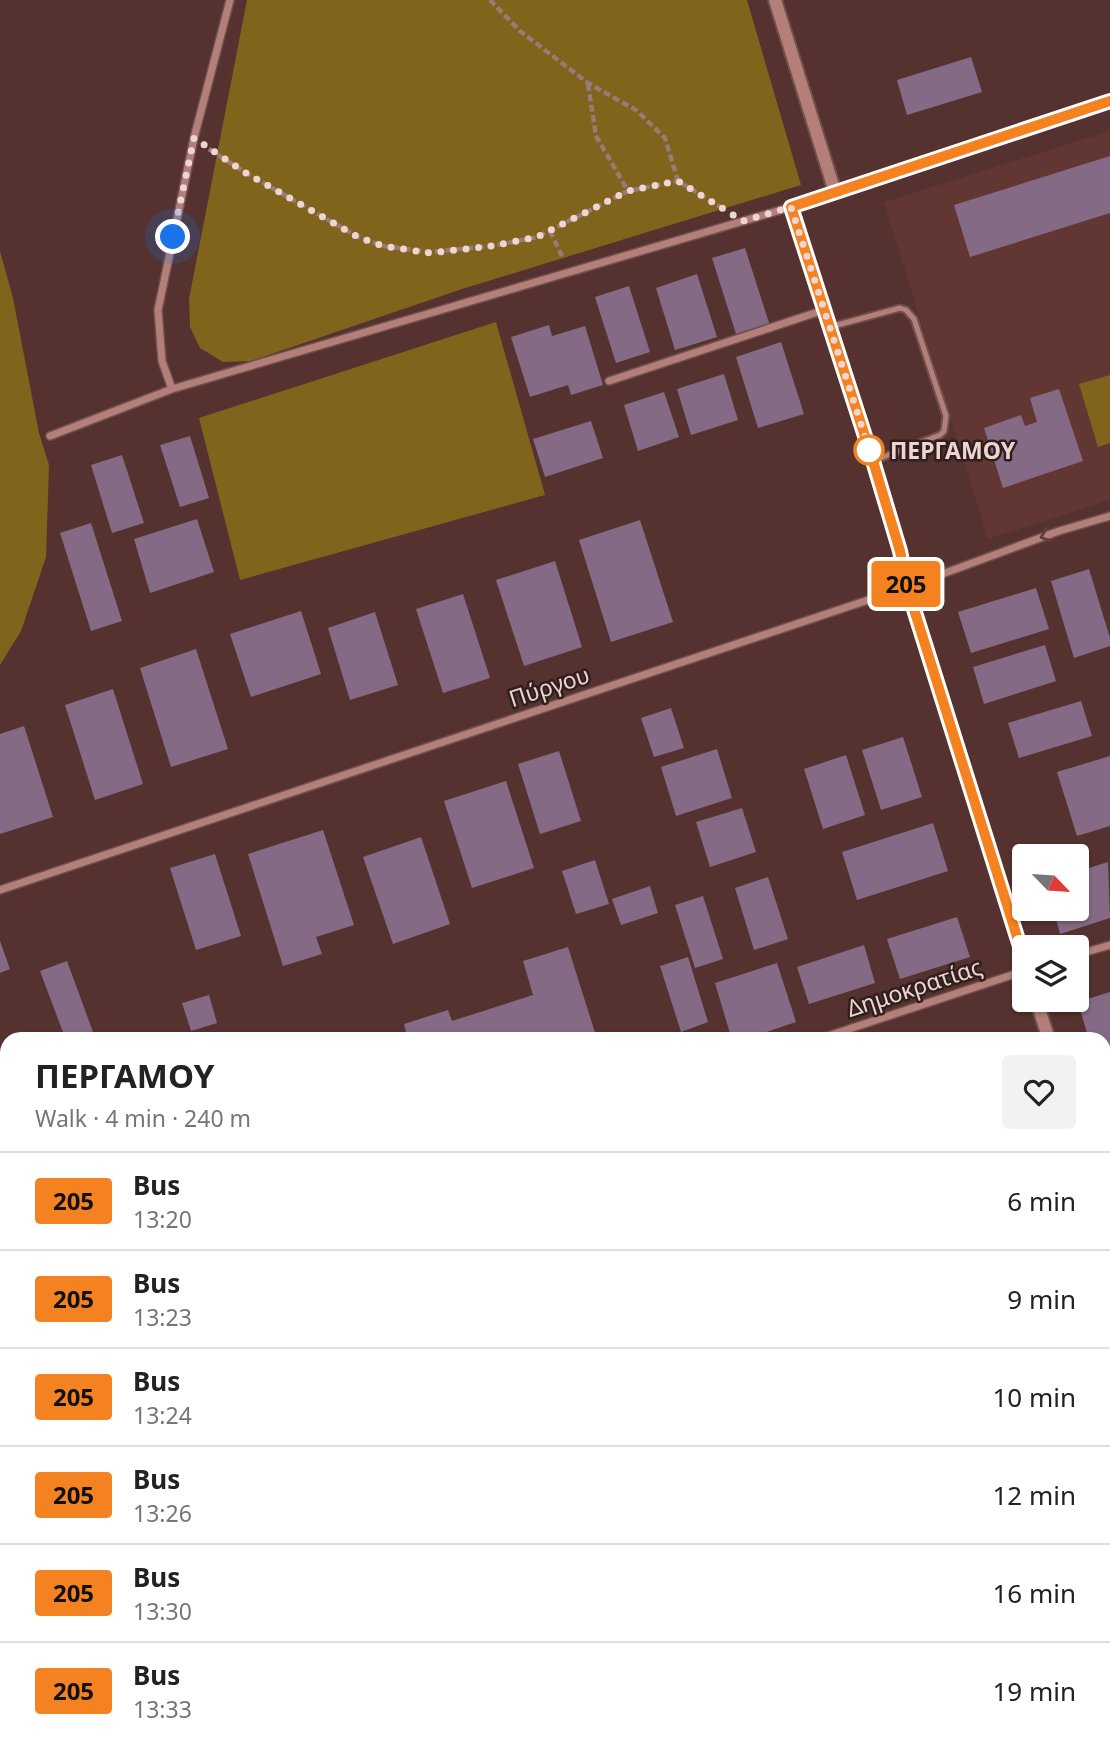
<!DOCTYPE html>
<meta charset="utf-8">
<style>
body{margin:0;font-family:"Noto Sans",sans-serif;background:#f2f2f2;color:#222;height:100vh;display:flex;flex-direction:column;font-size:26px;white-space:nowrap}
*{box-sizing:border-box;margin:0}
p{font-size:23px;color:#767676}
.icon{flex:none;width:38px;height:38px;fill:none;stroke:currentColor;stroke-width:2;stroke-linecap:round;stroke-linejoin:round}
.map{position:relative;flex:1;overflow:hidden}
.sheet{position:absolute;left:0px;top:1032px;width:1111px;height:723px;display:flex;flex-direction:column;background:#fff;border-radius:21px 21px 0 0;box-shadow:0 2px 5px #0004}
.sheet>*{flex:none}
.badge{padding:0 14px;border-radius:5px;font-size:24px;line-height:46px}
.needle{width:46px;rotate:115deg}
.buttons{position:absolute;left:1012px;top:844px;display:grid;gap:14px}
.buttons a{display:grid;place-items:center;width:77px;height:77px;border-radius:7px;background:#fff;box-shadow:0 2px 5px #0004;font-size:35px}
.you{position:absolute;width:35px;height:35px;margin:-18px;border:5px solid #fff;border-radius:50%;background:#1a73e8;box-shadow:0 0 0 10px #1a73e833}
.map>.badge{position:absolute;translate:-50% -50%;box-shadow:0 0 0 4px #fff}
.round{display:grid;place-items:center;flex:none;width:74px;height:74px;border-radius:7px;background:#f2f2f2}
.overview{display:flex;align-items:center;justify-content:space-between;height:119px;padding:0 35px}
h1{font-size:33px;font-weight:700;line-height:52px}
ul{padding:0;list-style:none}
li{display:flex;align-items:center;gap:21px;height:98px;padding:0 35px;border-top:2px solid #e0e0e0}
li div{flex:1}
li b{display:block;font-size:26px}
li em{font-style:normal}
li .badge{min-width:77px;font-weight:700;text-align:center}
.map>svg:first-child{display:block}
.built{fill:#623733}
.green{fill:#81641c}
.building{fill:#856a85}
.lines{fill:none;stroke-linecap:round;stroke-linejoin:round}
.service-casing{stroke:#704f4c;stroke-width:9}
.minor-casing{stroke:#704f4c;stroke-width:10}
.tertiary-casing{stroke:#704f4c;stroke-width:16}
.path{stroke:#987a77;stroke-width:4.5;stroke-dasharray:7 3.5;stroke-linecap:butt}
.service{stroke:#b47f79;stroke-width:5}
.minor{stroke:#b47f79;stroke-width:7}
.tertiary{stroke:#b47f79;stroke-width:12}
.oneway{stroke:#5e413d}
.line-casing{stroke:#fff;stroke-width:16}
.line{stroke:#f58220;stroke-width:10}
.walk{stroke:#ecd5d2;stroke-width:7;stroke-dasharray:0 12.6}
.stop-dot{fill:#fff;stroke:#f58220;stroke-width:3.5}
.labels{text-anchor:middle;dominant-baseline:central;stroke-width:5;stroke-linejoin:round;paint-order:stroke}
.stop-label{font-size:23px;font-weight:bold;fill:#ecd5d2;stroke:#301f1d;text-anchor:start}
.street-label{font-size:23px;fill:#ecd5d2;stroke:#301f1d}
</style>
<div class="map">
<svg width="1110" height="1754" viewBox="0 0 1110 1754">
<rect width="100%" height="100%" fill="#55322f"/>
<path class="built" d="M1110,131V500L988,539L884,202Z"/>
<path class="green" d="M247,0H747L801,185L462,289L251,361L223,362L200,348L190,327L189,299Z
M0,251L13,298L39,433L49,465L46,557L21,631L0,665Z
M496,322L545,495L240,580L199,418Z
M1110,375V443L1098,447L1079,384Z"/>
<path class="building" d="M971,57L982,92L907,115L897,80Z
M1110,156V213L970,257L954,205Z
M745,248L770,326L737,337L712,258Z
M697,274L717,337L675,350L656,288Z
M629,286L650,352L616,363L595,297Z
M549,325L552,336L585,326L603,385L571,395L568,385L530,397L511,337Z
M781,342L804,414L758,428L736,357Z
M724,374L738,420L691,435L677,389Z
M1059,389L1083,461L1003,488L984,428L1021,415L1025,426L1037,422L1030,398Z
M664,392L679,437L638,451L624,405Z
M591,421L603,458L545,477L533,439Z
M190,436L209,498L180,507L160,445Z
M122,455L144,523L112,533L91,465Z
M197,519L214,572L150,593L134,539Z
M640,520L673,622L611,642L579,540Z
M91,523L122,621L91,631L60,533Z
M555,561L582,647L524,666L496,580Z
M1089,569L1110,638V646L1074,658L1051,581Z
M1036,588L1049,629L971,653L958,612Z
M463,594L490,678L443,693L416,609Z
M301,611L321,674L251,697L230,634Z
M375,612L398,685L350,700L328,628Z
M1045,645L1056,681L984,704L973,667Z
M196,649L228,749L171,767L140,668Z
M113,689L143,784L95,800L65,705Z
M1081,701L1092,736L1019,758L1008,723Z
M671,708L684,748L654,757L641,718Z
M24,726L53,817L0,834V734Z
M903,737L922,797L881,810L862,750Z
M717,749L732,798L676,816L661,767Z
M559,751L581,821L540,834L518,764Z
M846,755L865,815L823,829L804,769Z
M1110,756V826L1077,836L1057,772Z
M506,781L534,868L472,888L444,801Z
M742,808L756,852L710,867L696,822Z
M933,823L948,871L857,900L842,852Z
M323,830L354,925L316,937L322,954L283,966L248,854Z
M421,837L450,924L393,944L363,857Z
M215,854L241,936L196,950L170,868Z
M595,860L609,904L576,914L562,871Z
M1108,862L1110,918L1060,934L1053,908H1076V872Z
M768,877L788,939L754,950L735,888Z
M650,886L658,913L621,925L612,899Z
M703,896L723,959L695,968L675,905Z
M957,917L970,957L900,979L887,939Z
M0,941L10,969L0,973Z
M864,945L875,983L809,1004L797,967Z
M568,947L597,1039L408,1040L404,1024L448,1010L452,1021L533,995L523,961Z
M688,957L708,1022L681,1032L660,966Z
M67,961L96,1040H66L40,971Z
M777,963L796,1022L743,1040H732L715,983Z
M1110,992V1072L1104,1074V1040H1089L1078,1002Z
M209,995L217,1023L191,1031L182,1003Z
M7,1051V1101L0,1105V1052Z
M0,1231L7,1236V1327L0,1336Z
M7,1368V1393L0,1387V1377Z
M1110,1424V1488L1104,1490V1426Z
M1110,1532V1591L1104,1592V1533Z
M7,1537V1610L0,1619V1546Z
M1110,1630V1681H1109L1104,1665V1632Z
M195,1748H268L270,1750L268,1754H191Z
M369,1748H414L427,1754H367Z
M565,1748H608L604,1754H562Z
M637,1748H661L668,1754H633Z
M959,1748H1029L1031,1754H961Z
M1056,1748H1103L1105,1754H1057Z"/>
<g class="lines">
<g class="service-casing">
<path id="service" d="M830,327L900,308L906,310L914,319L946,416L944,431L940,435L873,461
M1104,1518L1110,1516
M0,1669L7,1659"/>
</g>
<g class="minor-casing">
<path id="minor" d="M609,381L824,310
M172,389L162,361L158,310L194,138L230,0
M50,436L172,389L791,207
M0,890L907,587L1059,531L1110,516
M1076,955L1110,945
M816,1040L1024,971
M0,1181L7,1187
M1104,1391L1110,1388
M725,1748L732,1754
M470,1754L473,1748"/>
</g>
<g class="tertiary-casing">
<path id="tertiary" d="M775,0L835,192
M1024,959L907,587L900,551L873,461L791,207L1110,101
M1036,999L1049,1040
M1104,1217L1110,1235
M0,1746L10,1754"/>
</g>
<path class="path" d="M490,0L520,31L588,83L636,110L665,138L678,181L724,209
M588,84L596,136L628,191
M209,149L246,173L358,237L383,246L430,252L492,246L537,237L628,191L678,181
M550,231L562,256"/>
<use href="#service" class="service"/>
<use href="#minor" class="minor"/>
<use href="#tertiary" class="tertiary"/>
</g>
<defs><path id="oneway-chevron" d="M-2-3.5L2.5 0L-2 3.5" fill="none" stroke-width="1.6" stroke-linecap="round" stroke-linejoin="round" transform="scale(1.75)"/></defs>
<use class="oneway" href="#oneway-chevron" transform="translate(1045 536) rotate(160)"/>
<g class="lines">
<g class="line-casing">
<path id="line" d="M1024,959L907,587L900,551L873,461L791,207L1110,101"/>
</g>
<use href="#line" class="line"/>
<path class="walk" d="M173,237L194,138L246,173L358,237L383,246L430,253L492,246L537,237L628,191L678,181L743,221L791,207L871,455L869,450"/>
</g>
<circle class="stop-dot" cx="869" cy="450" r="14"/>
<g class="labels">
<g class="stop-label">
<text x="890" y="450">ΠΕΡΓΑΜΟΥ</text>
</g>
<g class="street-label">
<text transform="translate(549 686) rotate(-18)">Πύργου</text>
<text transform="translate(914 987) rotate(-18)">Δημοκρατίας</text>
</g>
</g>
</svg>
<div class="buttons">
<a><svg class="needle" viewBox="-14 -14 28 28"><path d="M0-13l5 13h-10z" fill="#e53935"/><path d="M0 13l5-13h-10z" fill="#767676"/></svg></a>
<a><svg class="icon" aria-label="layers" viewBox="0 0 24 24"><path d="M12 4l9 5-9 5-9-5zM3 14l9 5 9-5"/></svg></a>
</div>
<div class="you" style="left:173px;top:237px"></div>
<b class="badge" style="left:906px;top:584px;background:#f58220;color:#111">205</b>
<section class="sheet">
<div class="overview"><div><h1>ΠΕΡΓΑΜΟΥ</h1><p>Walk · 4 min · 240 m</p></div><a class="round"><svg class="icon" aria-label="heart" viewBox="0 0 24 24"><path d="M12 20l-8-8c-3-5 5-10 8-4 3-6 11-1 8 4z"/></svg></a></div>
<ul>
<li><span class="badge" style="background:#f58220;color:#111">205</span><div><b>Bus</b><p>13:20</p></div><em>6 min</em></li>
<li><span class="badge" style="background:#f58220;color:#111">205</span><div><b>Bus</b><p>13:23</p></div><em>9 min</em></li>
<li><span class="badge" style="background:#f58220;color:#111">205</span><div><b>Bus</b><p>13:24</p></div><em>10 min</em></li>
<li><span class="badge" style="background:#f58220;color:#111">205</span><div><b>Bus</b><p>13:26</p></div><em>12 min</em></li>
<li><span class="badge" style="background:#f58220;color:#111">205</span><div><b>Bus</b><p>13:30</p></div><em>16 min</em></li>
<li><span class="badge" style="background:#f58220;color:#111">205</span><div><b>Bus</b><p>13:33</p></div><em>19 min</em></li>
</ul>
</section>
</div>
